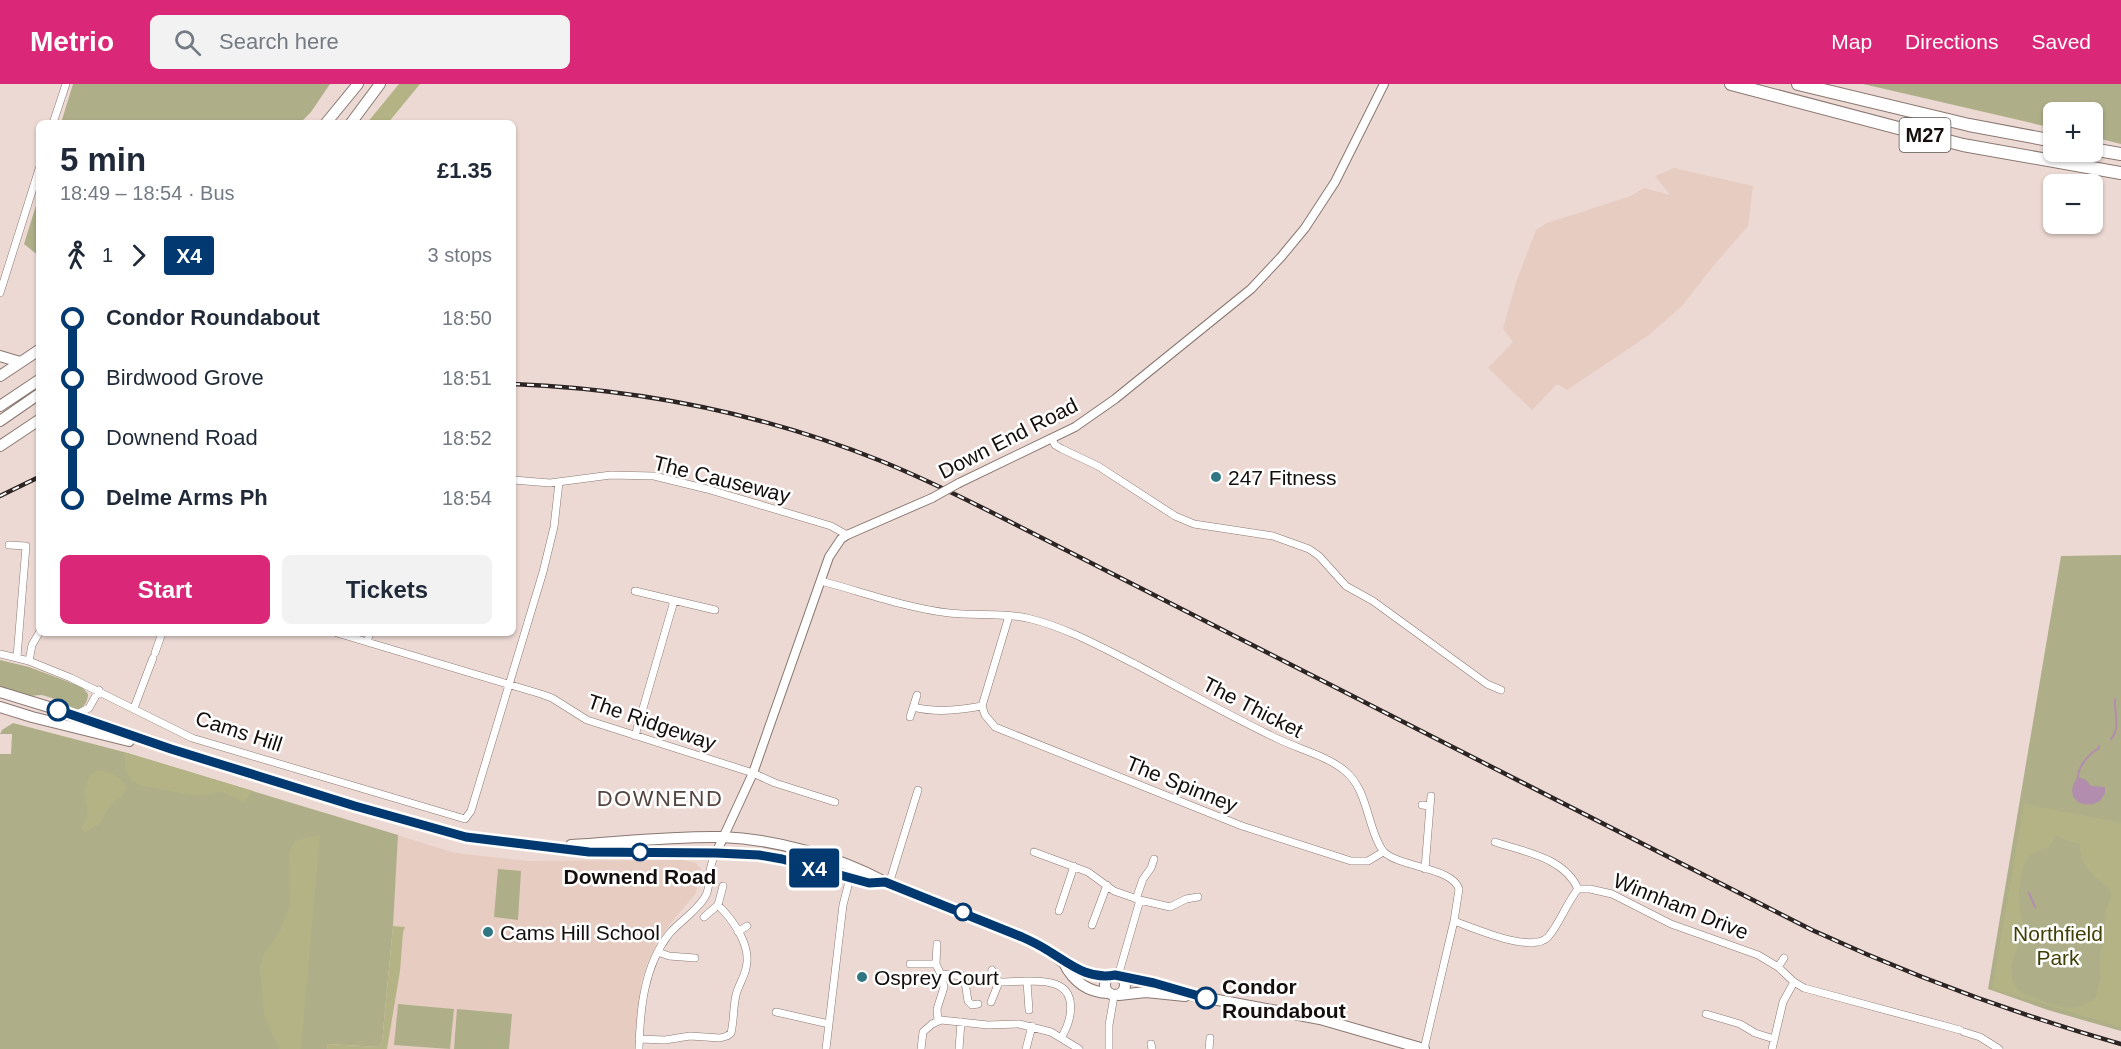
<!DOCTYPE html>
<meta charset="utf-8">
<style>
body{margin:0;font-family:Helvetica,sans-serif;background:#f2f2f3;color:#1f2937;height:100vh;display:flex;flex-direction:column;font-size:22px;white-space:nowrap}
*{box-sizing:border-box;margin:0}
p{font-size:20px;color:#747a83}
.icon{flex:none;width:33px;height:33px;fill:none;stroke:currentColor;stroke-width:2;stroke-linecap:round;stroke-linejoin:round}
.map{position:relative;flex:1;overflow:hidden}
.drawer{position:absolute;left:36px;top:36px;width:480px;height:516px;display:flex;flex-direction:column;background:#fff;border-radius:9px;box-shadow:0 2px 4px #0004}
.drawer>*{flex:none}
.badge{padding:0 12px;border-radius:4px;font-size:21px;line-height:39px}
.buttons{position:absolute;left:2043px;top:18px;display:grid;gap:12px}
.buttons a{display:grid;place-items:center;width:60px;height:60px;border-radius:9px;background:#fff;box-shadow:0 2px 4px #0004;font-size:30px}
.map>.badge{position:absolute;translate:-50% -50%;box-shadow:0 0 0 3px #fff}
.legs{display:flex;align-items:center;gap:9px;height:66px;padding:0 24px;font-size:20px}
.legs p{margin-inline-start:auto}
.summary{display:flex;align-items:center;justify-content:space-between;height:102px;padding:0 24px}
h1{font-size:33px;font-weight:700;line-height:45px}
.cta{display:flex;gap:12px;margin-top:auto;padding:12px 24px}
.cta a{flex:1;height:69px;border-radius:9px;background:#db2777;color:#fff;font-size:24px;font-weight:700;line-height:69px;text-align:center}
.cta a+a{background:#f2f2f3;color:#1f2937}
ul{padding:0 24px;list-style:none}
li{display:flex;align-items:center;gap:21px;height:60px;font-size:22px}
li i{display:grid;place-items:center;width:9px;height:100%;margin:0 8px;background:currentColor}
li i::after{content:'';width:15px;height:15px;margin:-8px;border:4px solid;border-radius:50%;background:#fff}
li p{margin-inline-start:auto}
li:first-child i{background:linear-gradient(#0000 50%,currentColor 0)}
li:last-child i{background:linear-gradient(currentColor 50%,#0000 0)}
header{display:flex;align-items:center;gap:36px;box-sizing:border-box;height:84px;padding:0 30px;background:#db2777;color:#fff}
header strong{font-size:28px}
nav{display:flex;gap:33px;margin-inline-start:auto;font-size:21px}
.search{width:420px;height:54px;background:#f2f2f3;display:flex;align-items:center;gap:15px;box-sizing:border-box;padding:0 21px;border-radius:9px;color:#747a83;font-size:22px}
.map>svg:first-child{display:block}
.built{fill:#e7ccc2}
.green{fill:#aeaf89}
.forest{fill:#b3b385;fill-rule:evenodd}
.water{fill:#b28dad}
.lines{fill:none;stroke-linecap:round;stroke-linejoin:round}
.stream{stroke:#b28dad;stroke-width:2}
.minor-casing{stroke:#8a7872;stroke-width:8}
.tertiary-casing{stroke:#8a7872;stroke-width:10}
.primary-casing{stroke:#8a7872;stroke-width:12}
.motorway-casing{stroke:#8a7872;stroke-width:14}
.minor{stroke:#fff;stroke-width:7}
.tertiary{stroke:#fff;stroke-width:8}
.primary{stroke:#fff;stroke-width:10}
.motorway{stroke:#fff;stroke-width:12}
.rail-casing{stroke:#2d2523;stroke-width:4.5}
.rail{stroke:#fff;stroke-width:2;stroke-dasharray:7;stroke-linecap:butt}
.tertiary-bridge-casing{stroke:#8a7872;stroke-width:10;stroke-linecap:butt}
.tertiary-bridge{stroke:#fff;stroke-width:8}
.line-1-casing{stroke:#fff;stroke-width:14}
.line-1{stroke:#013970;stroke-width:9}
.poi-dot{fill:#317783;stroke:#fff;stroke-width:2}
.stop-1-dot{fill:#fff;stroke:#013970;stroke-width:3}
.labels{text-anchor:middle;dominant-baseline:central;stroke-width:5;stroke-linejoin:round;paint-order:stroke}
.shield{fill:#fff;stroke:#5a5655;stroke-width:1.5}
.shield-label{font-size:20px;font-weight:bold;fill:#140e0c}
.street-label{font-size:21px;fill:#140e0c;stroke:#fff}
.poi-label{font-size:21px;fill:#140e0c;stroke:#fff;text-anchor:start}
.stop-label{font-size:21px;font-weight:bold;fill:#140e0c;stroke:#fff}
.park-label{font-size:21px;fill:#413f05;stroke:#fff}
.neighbourhood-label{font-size:22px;letter-spacing:1.5px;fill:#564641;stroke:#fff}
</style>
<header>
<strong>Metrio</strong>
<div class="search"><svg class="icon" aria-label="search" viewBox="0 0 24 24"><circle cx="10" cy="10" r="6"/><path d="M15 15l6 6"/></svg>Search here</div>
<nav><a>Map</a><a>Directions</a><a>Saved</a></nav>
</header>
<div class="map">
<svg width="2121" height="965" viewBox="0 0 2121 965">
<rect width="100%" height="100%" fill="#edd9d3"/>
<path class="built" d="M1674,84L1753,102L1748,142L1714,181L1682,222L1649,251L1567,306L1557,300L1532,326L1488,284L1513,258L1503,245L1516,198L1536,146L1547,139L1631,112L1644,104L1670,111L1655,92Z
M323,728L455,769L527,777L682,776L696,779L701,785L696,809L671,839L658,857L648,877L641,899L635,965H301Z"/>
<path class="green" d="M73,0H330L311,28L300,39H61Z
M1863,0H2121V60L2093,53L2092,28H2054L2053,44Z
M39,112V172L24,160Z
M2121,471V947L2048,926L1988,905L2061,472Z
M0,576L29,583L82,603L88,610C88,618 84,624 76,626L58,616L42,611L28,612L0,603Z
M13,639L124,668L398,751L393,842L382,958L379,963L328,960L327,965H0V670H11L12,650H0L2,646Z
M498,785L521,787L518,836L494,833Z
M398,920L454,925L450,965L394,961Z
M457,925L512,930L509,965H454Z"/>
<path class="forest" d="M399,0H420L388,39H367Z
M124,668L253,707L244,718L222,708L197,712L139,701L131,696L126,686Z
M97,686C109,687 123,693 127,704L122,712L111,720L99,740L84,749L81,744L88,729L84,706L90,691Z
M2024,720L2121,739V943L1992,905ZM2056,751L2067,757L2080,760C2079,781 2094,793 2110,805L2111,812L2106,825L2105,848L2100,872V894L2096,914C2076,929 2057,924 2036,914C2031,912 2023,910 2019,906C2003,892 2016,862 2025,849C2017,821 2015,795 2030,770L2049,763Z
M320,751L301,965H279L264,931L260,884L264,870L281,845L290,821L289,768L293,759L300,755Z
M393,842L405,843L403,848L400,887L387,965H327L328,960L379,963L382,958Z"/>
<path class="water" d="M2078,693L2086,696L2091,702L2105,703V709L2100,717C2080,728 2063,711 2078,693Z"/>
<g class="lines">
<path class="stream" d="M2111,655C2121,643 2114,630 2115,615
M2078,693C2078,682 2089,670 2099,664V662
M2029,809L2035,823"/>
<g class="minor-casing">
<path id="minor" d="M53,39L66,0
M0,209L39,85
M1052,355L1055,361L1062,365L1098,382L1175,432L1194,440L1273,452L1309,465L1319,472L1346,502L1373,517L1487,600L1501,606
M513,396L550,399L611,391L654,392L707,405L831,442L847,451
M9,461L26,462L17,573
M821,497C863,508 906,524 949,529C976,532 1004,528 1031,535C1067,544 1101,563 1135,580C1182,605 1228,631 1276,654C1298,665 1326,671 1345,687C1365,703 1367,734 1377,756C1379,760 1381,765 1384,768C1401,784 1452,783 1459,805L1454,837L1424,965
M635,507L715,526
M337,549L541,610L552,614L587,636L753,689L775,699L835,718
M367,558L370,549
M155,569L162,549
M0,570L29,577L71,594L192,654L465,735L471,727L543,488L554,443L559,398
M29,577L32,561L39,549
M982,622L1009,532
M913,623C937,629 958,626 982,622L985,631L995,643L1242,742L1351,777H1368L1383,768
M134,624L153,574
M75,631L89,624L99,606
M910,633L917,611
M635,652L674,517
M1422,721L1430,722L1425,785
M1430,722L1431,712
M1495,758C1525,768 1565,774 1578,805
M1034,768L1088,788L1114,807L1140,816L1118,892
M889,800L918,706
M1136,815L1143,795L1151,784L1154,775
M1140,816L1170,823L1186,815L1198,813
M1059,827L1074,782
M704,833L718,821L723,802
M1454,837C1474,844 1532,870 1548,853C1560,839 1566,820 1578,805H1590L1612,810L1671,840L1758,871L1778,883L1794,898L1804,904L1960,946
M1092,841L1107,801
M738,848L747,842
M937,860L936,880L942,893L944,903L937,925L938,937
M658,868L669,872L695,874
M910,880H936
M1778,883L1784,874
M941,890L964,892L968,917L972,921L978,920
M999,898C1016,898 1035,895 1051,899C1079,905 1072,936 1061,954
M1027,898L1029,926
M991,918L999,898L992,886
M776,928L829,940
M1706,930L1740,940L1755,949L1774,955
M1964,948L1980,953L1999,965
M639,955L665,956L690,952L720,954L727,952L731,949C734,937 733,924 736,911C738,902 744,894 746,884C752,862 733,836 718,821
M1151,960L1152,965
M639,965C640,925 644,882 669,850C680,837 696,828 705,813C711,804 708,792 711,782C712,777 714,773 716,769
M826,965L843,821L850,794
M921,965L923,948L932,940L941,936L988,941L1019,940L1051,948L1079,965
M959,965L961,938
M1026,965L1032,942
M1109,965V941L1114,912
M1209,965L1210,954
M1772,965L1783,918L1794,898"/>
</g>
<g class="tertiary-casing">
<path id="tertiary" d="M959,399L1075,343L1115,315L1251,205L1281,173L1305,144L1335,98L1384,0
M716,769L753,689L829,473L841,455L847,451L932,414"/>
</g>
<g class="primary-casing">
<path id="primary" d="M326,39L358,0
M351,39L380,0
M0,272L20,278
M0,292L39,266
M0,322L39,296
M0,337L39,310
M0,362L39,336
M0,608L75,631L171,665L312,709L466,753L589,768H696L759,771L782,775L869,799L885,798
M0,623L32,633L129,657
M571,761C620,758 673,752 722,753C776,755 838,773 885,798L1022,853L1042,862L1064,879L1084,889L1109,893
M1064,879C1073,897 1087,908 1108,909
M1105 901a10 10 0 1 1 20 0a10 10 0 1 1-20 0Z
M1121,894L1154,899L1191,911L1320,935L1424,965
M1119,911L1146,908L1185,912"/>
</g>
<g class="motorway-casing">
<path id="motorway" d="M1731,0L1963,61L2121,89
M1798,0L1969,41L2054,57
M2092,65L2121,70"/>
</g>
<use href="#minor" class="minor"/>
<use href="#tertiary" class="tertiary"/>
<use href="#primary" class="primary"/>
<use href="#motorway" class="motorway"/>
<g class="rail-casing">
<path id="rail" d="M513,300C639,305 764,330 881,377C918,392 953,409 989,427L1812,846C1912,892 2015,930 2121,960
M0,412L39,393"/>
</g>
<use href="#rail" class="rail"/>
<g class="tertiary-bridge-casing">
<path id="tertiary-bridge" d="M932,414L959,399"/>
</g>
<use href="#tertiary-bridge" class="tertiary-bridge"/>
</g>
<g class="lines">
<g class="line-1-casing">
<path id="line-1" d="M58,626L171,665L355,722L466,753L589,768L716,769L759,771L782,775L869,799L885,798L1022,853C1031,857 1039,861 1047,866C1070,880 1087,896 1115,891L1154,899L1206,914"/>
</g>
<use href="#line-1" class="line-1"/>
</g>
<g class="poi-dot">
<circle cx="1216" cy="393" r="6"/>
<circle cx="488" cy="848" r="6"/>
<circle cx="862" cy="893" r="6"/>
</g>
<g class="stop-1-dot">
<circle cx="58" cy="626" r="10"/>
<circle cx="640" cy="768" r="8"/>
<circle cx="963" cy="828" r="8"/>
<circle cx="1206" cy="914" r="10"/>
</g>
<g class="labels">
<rect class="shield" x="1899.5" y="34" width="51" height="34" rx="4.5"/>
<g class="shield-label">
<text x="1925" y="51">M27</text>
</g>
<g class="street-label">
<text transform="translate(1008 354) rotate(-27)">Down End Road</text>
<text transform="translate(722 395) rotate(14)">The Causeway</text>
<text transform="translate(1253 623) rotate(27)">The Thicket</text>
<text transform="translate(652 638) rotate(19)">The Ridgeway</text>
<text transform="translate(239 647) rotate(18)">Cams Hill</text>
<text transform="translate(1182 700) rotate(22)">The Spinney</text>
<text transform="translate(1681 822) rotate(22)">Winnham Drive</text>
</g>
<g class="poi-label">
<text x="1228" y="393">247 Fitness</text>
<text x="500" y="848">Cams Hill School</text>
<text x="874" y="893">Osprey Court</text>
</g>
<g class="stop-label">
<text x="640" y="792">Downend Road</text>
<text x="1222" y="902" text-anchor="start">Condor<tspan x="1222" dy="24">Roundabout</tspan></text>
</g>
<g class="park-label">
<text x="2058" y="849">Northfield<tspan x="2058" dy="24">Park</tspan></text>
</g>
<g class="neighbourhood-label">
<text x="660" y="714">DOWNEND</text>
</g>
</g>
</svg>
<div class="buttons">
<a>+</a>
<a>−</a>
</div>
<b class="badge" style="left:814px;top:784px;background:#013970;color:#fff">X4</b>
<section class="drawer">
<div class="summary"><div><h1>5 min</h1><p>18:49 – 18:54 · Bus</p></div><b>£1.35</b></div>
<div class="legs"><svg class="icon" aria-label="walk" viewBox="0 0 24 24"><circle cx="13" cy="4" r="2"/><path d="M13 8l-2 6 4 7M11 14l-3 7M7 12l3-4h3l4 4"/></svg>1<svg class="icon" aria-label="forward" viewBox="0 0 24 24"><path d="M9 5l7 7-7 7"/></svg><b class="badge" style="background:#013970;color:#fff">X4</b><p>3 stops</p></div>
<ul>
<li><i style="color:#013970"></i><b>Condor Roundabout</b><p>18:50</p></li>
<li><i style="color:#013970"></i><span>Birdwood Grove</span><p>18:51</p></li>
<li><i style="color:#013970"></i><span>Downend Road</span><p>18:52</p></li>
<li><i style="color:#013970"></i><b>Delme Arms Ph</b><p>18:54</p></li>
</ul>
<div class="cta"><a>Start</a><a>Tickets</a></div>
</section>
</div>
